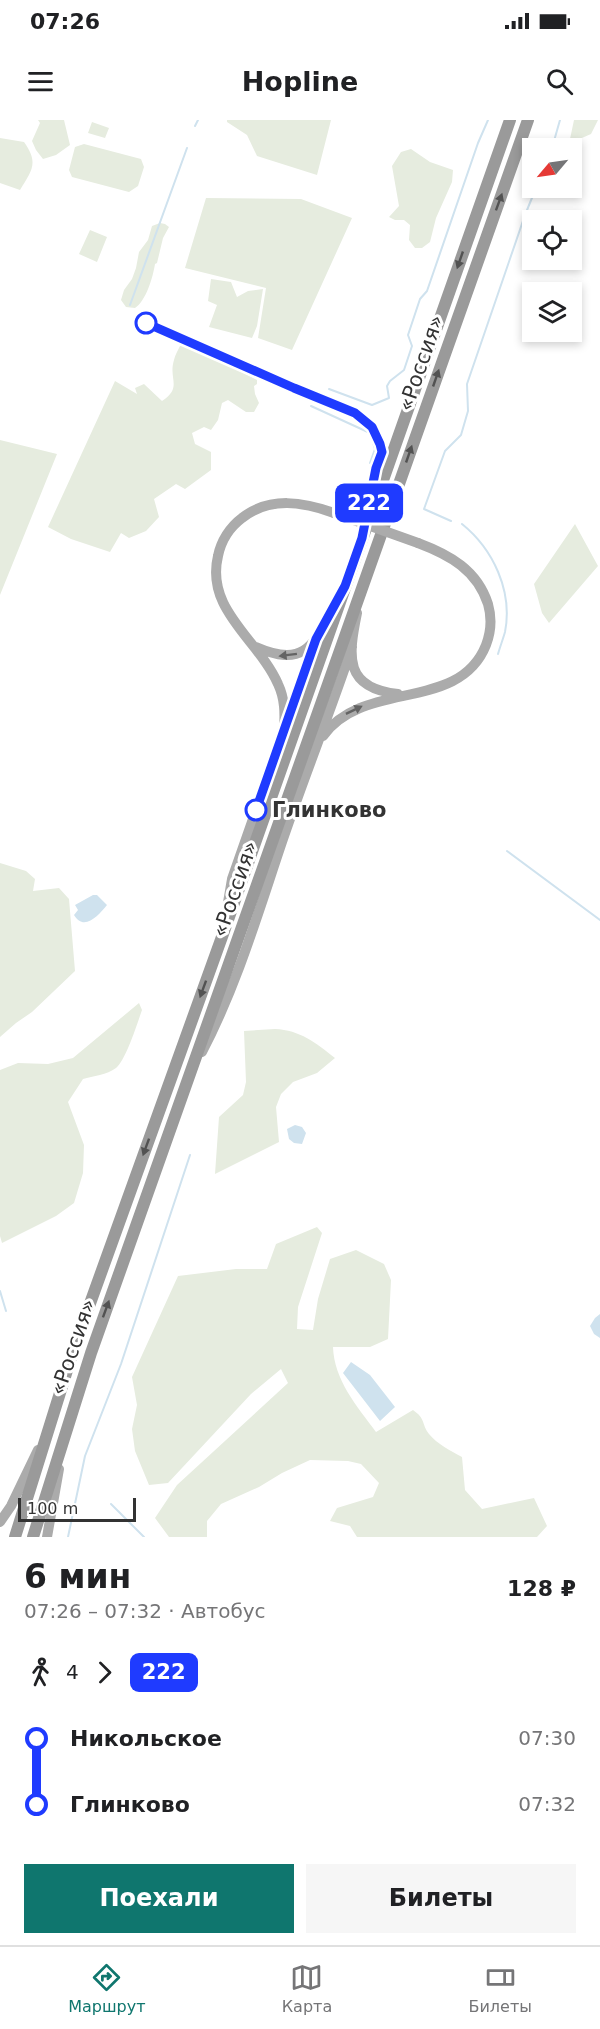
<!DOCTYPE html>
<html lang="ru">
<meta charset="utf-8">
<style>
body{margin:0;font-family:"DejaVu Sans",sans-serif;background:#f6f6f6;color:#202124;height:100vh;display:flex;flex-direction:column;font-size:22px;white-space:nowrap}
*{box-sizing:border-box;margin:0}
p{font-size:20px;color:#757577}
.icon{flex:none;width:33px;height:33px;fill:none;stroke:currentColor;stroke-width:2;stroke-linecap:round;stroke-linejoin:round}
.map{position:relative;height:1417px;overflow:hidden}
.details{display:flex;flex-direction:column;background:#fff;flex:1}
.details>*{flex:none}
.badge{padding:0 12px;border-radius:9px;font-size:21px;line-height:39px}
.needle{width:39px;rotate:241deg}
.controls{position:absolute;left:522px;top:18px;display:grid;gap:12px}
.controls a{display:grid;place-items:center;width:60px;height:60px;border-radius:0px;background:#fff;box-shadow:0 3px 9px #0003;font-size:30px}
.scale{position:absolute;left:18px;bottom:15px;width:118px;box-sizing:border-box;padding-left:6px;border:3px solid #333;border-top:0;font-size:16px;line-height:21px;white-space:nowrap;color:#333;-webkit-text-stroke:4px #fff;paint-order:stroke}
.map>.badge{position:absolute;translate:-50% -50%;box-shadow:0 0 0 3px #fff}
.legs{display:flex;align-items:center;gap:9px;height:66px;padding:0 24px;font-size:20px}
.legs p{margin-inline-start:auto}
.overview{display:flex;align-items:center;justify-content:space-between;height:102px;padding:0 24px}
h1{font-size:33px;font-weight:700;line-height:45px}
.cta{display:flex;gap:12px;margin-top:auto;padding:12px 24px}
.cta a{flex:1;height:69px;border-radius:0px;background:#0f766e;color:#fff;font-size:24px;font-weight:700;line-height:69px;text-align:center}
.cta a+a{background:#f6f6f6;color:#202124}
ul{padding:0 24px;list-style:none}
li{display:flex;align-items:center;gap:21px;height:66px;font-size:22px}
li i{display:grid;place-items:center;width:9px;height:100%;margin:0 8px;background:currentColor}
li i::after{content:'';width:15px;height:15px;margin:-8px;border:4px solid;border-radius:50%;background:#fff}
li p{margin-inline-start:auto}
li:first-child i{background:linear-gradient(#0000 50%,currentColor 0)}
li:last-child i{background:linear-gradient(currentColor 50%,#0000 0)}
.status{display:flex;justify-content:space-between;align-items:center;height:42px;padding:0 30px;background:#fff;direction:ltr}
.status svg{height:16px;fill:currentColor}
header{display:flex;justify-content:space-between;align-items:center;height:78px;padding:0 24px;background:#fff;font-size:27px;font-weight:700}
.tab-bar{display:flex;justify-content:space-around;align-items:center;height:84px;border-top:2px solid #e0e0e0;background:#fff;font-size:16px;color:#757577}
.tab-bar a{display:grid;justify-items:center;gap:3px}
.tab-bar .current{color:#0f766e}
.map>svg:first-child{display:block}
.green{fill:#e6ecdf}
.water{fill:#cfe2ee}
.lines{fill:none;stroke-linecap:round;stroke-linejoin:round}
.stream{stroke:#cfe2ee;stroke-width:2}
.major{stroke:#ababab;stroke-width:10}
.highway{stroke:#9a9a9a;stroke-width:12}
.major-bridge{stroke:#ababab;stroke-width:10}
.oneway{fill:#525252}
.oneway2{fill:#636363}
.line-1-casing{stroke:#fff;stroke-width:14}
.line-1{stroke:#1f3bff;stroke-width:9}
.stop-1-dot{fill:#fff;stroke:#1f3bff;stroke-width:3}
.labels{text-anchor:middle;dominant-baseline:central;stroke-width:6;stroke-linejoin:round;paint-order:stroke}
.street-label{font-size:21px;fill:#333;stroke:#fff}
.stop-label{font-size:21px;font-weight:bold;fill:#333;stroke:#fff;text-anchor:start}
</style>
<div class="status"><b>07:26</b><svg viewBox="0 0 49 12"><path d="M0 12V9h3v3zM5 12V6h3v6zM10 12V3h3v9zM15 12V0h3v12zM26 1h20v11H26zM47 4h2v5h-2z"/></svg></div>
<header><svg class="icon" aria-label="menu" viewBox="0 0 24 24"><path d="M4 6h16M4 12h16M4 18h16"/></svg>Hopline<svg class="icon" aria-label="search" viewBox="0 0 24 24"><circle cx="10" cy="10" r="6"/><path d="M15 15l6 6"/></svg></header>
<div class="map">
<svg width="600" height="1417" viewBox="0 0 600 1417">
<rect width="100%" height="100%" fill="#fff"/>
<path class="green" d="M38,0H64L70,25L56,35L43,39L36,30L32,21L40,3Z
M227,0H331L317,55L257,36L247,15L227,2Z
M574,0H598L591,14L575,21L570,19Z
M92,2L109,8L105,18L88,13Z
M0,18L24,22C39,43 32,50 20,70L0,63Z
M84,24L141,39L144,47L138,66L129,72L72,57L69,50L75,27Z
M411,29L430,42L453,50L452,62L436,98L430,122L422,128H415L409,120L410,105L404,100H395L389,97L399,86L392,46L401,32Z
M206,78L301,79L352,98L292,230L258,218L266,168L185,148Z
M160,103L165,104L169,107L163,118L157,143L155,144C153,157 146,181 135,188L126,187L121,180L124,170L132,159L136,148L139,132L148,120L152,106Z
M90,110L107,117L97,142L79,134Z
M211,159L231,162L237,177L248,171L263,169L257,206L252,218L209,207L217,185L208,181Z
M180,226H191L257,260V264L254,266L255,274L259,283L254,292H246L228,280L222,283L218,300L211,310L204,307L192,313L195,324L211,332V350L185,369L176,364L154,379L159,397L146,411L129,418L121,413L110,432L71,419L48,407L115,261L137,274L135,268L144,264L162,281C183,267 168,259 174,240C175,235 178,230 180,226Z
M0,320L57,334L0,475Z
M575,404L598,446L549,503L542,493L534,464Z
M0,743L26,751L35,759L33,771L59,768L69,779L75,851L32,892L16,903L0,917Z
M139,883L142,890C137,904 126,940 116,948C107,955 93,956 83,959L68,982L84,1025L83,1053L74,1083L56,1096L2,1123L0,1116V950L18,943L48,944L73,938Z
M275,909C300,910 316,923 335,938L317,953L293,962L281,974L276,987L279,1022L215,1054L219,997L243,975L246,962L244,911Z
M317,1107L322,1113L298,1187L297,1209L313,1210L318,1179L330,1139L356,1130L384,1144L391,1160L388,1219L370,1227H333C334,1260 357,1286 376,1312L413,1290C426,1299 421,1303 429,1314C437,1324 451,1331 462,1337L465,1370L482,1389L534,1378L547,1406L537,1417H357L350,1406L330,1401L337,1388L373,1377L379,1363L361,1344L348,1341L310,1340L282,1353L259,1367L221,1384L207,1401V1417H169L155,1398L177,1365L288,1263L281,1249L251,1274L168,1363L149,1365L135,1331L132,1309L137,1285L132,1257L178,1156L236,1149H267L276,1124Z"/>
<path class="water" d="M93,775H97L107,785C99,795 84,812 74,795L78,790L75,785Z
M295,1005L302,1007L306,1013L302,1024L294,1023L289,1019L287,1009Z
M600,1194V1218L594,1214L590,1206L595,1198Z
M351,1242L370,1255L395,1287L380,1301L343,1253Z"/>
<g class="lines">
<path class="stream" d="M195,6L198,0
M552,28L560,0
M130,185L187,28
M329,269L372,285L389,278L387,266L390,261L404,250L412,226L408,215L420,179L427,171L478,23L488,0
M311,286L370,313L375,329L370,343
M451,401L424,389L445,331L461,315L468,291L467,264L525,95L536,68
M462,404C493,429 513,471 505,512C503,519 500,527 498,534
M507,731L600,800
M0,1171L6,1191
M111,1384L144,1417
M68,1417L85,1336L121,1244L190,1035"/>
<path class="major" d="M357,493C348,537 344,568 398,574
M256,527C304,548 313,526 334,487
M284,609C285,593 285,579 278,564C259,520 205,490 218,436C221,421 230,407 242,398C270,376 304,382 334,393
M323,616C364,559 459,593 486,525C491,512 492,498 488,484C477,450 450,435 418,423
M226,794L232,759L316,519
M202,932C237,865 258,793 282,722C304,657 330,593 352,527
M0,1402L11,1386L38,1330
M47,1417L59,1349"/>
<path class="highway" d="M15,1417L74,1228L223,814L510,0
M33,1417L91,1233L528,0"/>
<path class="major-bridge" d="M334,393L418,423"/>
</g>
<defs><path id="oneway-solid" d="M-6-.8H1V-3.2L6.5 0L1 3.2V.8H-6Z" transform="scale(1.5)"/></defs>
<g class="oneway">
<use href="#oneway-solid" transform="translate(499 82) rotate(-70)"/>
<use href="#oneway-solid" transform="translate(460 140) rotate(109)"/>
<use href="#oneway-solid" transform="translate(436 258) rotate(-71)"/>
<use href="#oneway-solid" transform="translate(409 334) rotate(-71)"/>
<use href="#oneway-solid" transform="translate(203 869) rotate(110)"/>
<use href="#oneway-solid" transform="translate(146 1027) rotate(110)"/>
<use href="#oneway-solid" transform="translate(106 1189) rotate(-70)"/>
</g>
<g class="oneway2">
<use href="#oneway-solid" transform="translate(288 535) rotate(173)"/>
<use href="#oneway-solid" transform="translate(354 590) rotate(-26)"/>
</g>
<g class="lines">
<g class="line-1-casing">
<path id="line-1" d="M146,203L294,268L355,293L372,307L380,324L382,332L376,348L362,418L345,466L316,519L256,690"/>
</g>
<use href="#line-1" class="line-1"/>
</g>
<g class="stop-1-dot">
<circle cx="146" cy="203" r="10"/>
<circle cx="256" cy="690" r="10"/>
</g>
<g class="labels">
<g class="street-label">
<text transform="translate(421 243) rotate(-71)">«Россия»</text>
<text transform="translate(235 769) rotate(-71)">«Россия»</text>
<text transform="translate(73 1227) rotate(-71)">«Россия»</text>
</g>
<g class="stop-label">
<text x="272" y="690">Глинково</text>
</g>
</g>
</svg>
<div class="controls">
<a><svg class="needle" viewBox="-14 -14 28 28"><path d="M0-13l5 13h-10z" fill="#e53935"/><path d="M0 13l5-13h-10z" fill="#757577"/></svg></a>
<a><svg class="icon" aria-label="locate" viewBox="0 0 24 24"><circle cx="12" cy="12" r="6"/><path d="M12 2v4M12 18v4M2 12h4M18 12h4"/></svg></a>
<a><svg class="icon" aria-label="layers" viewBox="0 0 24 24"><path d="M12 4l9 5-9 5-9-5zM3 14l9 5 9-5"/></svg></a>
</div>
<div class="scale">100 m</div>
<b class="badge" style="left:369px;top:383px;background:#1f3bff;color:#fff">222</b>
</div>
<section class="details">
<div class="overview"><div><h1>6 мин</h1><p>07:26 – 07:32 · Автобус</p></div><b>128 ₽</b></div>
<div class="legs"><svg class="icon" aria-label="walk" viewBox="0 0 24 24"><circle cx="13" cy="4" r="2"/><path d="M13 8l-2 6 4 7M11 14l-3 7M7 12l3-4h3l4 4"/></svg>4<svg class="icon" aria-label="forward" viewBox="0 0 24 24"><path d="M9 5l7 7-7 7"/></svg><b class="badge" style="background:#1f3bff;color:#fff">222</b></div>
<ul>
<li><i style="color:#1f3bff"></i><b>Никольское</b><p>07:30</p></li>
<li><i style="color:#1f3bff"></i><b>Глинково</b><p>07:32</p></li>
</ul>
<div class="cta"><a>Поехали</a><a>Билеты</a></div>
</section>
<nav class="tab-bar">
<a class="current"><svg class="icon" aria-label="directions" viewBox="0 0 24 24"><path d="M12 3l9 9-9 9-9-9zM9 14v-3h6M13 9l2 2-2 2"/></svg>Маршрут</a>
<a><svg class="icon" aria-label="map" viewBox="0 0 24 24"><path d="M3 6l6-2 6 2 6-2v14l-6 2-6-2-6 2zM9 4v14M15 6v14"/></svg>Карта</a>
<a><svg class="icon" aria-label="tickets" viewBox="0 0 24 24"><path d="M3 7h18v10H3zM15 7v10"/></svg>Билеты</a>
</nav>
